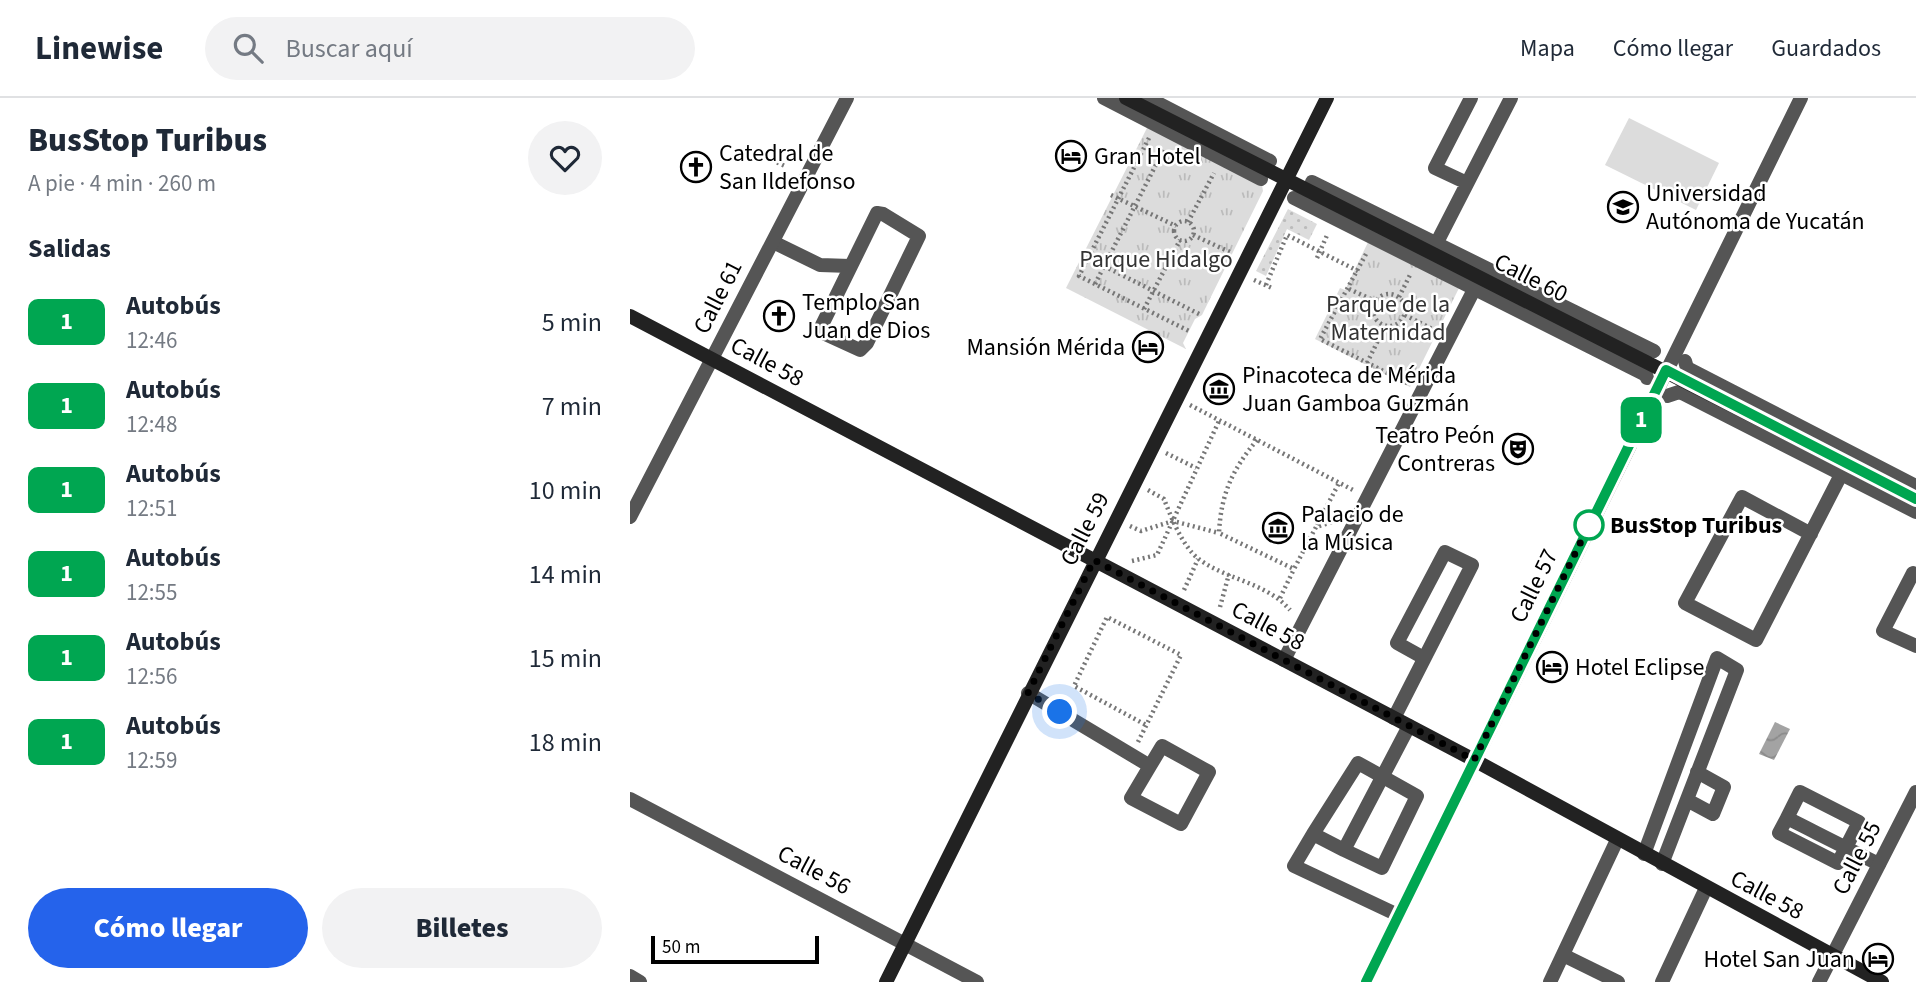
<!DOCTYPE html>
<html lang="es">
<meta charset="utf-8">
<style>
body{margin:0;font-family:"Source Sans 3",sans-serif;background:#f2f2f3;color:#1f2937;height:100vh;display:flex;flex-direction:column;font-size:26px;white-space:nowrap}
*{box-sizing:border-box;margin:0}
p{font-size:23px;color:#747a83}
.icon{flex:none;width:38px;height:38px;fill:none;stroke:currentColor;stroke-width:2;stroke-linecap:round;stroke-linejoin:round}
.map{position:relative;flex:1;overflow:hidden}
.drawer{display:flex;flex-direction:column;background:#fff;width:630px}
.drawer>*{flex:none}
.badge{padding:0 14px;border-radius:10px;font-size:24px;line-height:46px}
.scale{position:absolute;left:21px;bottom:18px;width:168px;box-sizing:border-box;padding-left:7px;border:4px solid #000;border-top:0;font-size:19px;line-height:24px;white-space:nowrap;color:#000;-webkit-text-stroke:5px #fff;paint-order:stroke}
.you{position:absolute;width:35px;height:35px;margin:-18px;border:5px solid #fff;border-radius:50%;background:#1a73e8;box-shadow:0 0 0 10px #1a73e833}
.map>.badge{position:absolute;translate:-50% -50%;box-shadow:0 0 0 4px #fff}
h2{padding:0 28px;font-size:26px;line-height:63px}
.round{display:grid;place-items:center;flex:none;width:74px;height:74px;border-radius:37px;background:#f2f2f3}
.summary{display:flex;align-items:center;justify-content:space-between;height:119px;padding:0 28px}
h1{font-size:33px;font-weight:800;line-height:52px}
.cta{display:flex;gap:14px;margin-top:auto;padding:14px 28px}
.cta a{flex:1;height:80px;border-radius:42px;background:#2563eb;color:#fff;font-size:28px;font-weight:800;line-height:80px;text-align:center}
.cta a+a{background:#f2f2f3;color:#1f2937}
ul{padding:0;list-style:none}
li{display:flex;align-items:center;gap:21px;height:84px;padding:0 28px}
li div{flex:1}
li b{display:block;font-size:26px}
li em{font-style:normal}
li .badge{min-width:77px;font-weight:700;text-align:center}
header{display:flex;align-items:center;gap:42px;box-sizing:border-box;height:98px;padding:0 35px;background:#fff;border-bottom:2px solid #e0e1e3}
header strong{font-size:33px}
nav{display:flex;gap:38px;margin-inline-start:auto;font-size:24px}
.search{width:490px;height:63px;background:#f2f2f3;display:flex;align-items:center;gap:18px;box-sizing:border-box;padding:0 24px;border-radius:38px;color:#747a83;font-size:26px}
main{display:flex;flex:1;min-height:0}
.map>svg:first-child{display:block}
.grass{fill:url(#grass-dots)}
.park{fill:url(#park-tufts)}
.pitch{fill:#dcdcdc}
.water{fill:url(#water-waves)}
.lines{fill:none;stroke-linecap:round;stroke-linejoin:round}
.path{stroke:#777;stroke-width:4.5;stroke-dasharray:2 3.5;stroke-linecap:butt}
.service{stroke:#555;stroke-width:14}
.pedestrian{stroke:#555;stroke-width:14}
.minor{stroke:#555;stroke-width:14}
.tertiary{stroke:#555;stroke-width:14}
.secondary{stroke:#222;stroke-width:14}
.line-casing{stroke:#fff;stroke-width:16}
.line{stroke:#00a651;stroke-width:10}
.walk{stroke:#000;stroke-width:7;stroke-dasharray:0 12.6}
.stop-dot{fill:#fff;stroke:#00a651;stroke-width:3.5}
.labels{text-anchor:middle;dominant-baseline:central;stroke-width:5;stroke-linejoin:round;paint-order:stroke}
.poi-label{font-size:24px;fill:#000;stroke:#fff;text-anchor:start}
.park-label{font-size:24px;fill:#333;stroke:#fff}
.street-label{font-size:24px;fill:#000;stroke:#fff}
.stop-label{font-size:24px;font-weight:bold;fill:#000;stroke:#fff;text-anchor:start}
</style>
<header>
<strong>Linewise</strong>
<div class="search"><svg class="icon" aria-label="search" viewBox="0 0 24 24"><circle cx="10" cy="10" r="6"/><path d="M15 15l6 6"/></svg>Buscar aquí</div>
<nav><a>Mapa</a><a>Cómo llegar</a><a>Guardados</a></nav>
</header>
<main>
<section class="drawer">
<div class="summary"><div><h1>BusStop Turibus</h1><p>A pie · 4 min · 260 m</p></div><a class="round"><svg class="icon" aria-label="heart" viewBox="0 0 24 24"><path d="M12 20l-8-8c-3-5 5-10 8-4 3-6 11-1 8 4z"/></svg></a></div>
<h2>Salidas</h2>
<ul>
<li><span class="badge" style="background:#00a651;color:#fff">1</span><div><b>Autobús</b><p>12:46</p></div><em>5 min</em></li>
<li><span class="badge" style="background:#00a651;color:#fff">1</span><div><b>Autobús</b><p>12:48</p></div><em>7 min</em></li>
<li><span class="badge" style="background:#00a651;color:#fff">1</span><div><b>Autobús</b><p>12:51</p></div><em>10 min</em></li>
<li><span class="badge" style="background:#00a651;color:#fff">1</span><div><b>Autobús</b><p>12:55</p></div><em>14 min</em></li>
<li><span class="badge" style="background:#00a651;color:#fff">1</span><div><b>Autobús</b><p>12:56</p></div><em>15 min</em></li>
<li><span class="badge" style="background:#00a651;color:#fff">1</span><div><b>Autobús</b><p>12:59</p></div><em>18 min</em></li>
</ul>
<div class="cta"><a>Cómo llegar</a><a>Billetes</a></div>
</section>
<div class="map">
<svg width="1286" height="884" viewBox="0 0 1286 884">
<defs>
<pattern id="grass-dots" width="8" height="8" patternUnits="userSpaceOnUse" patternTransform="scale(1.75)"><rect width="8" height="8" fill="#dcdcdc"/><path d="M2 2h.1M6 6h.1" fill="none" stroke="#bbb" stroke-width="1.8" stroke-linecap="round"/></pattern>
<pattern id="park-tufts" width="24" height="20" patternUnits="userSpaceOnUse" patternTransform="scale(1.75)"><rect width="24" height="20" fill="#dcdcdc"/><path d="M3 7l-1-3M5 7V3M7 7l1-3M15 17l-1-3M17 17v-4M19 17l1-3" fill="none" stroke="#bbb"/></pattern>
<pattern id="water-waves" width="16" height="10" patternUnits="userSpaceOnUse" patternTransform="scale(1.75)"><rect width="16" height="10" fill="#a3a3a3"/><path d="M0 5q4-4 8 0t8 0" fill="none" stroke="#8b8b8b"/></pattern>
</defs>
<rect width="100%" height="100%" fill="#fff"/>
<path class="grass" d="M658,111L687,126L679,142L657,131L636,178L626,173Z"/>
<path class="park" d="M520,24L631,81L633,93L572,217L565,221L553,245L556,251L436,190Z
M741,138L832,184L780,289L685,241L710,190L715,192Z"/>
<path class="pitch" d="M999,20L1089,65L1066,112L975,67Z"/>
<path class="water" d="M1145,624L1160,631L1144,662L1129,656Z"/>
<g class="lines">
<path class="path" d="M519,40L449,178L559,233
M137,60L155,68
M481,97L546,128
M544 133a10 10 0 1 1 20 0a10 10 0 1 1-20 0Z
M558,124L584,75
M563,137L602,155
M736,156L690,241L779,286
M687,160L698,135
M474,168L571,217
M624,182L642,190
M465,186L535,49
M636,187L657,137L728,173
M719,191L745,203
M743 212a16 16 0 1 1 32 0a16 16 0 1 1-32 0Z
M769,199L781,175
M514,211L550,142
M775,217L806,233
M737,265L755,228
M560,307L723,392
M627,342C602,372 591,396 589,435L664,471L686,429L705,423
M536,355L566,370
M518,392L534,401C541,419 553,450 570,462C598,482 637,485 660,512
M687,427L709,385
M500,428L511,433L543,423L589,435
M502,463L527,457L589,323
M554,492L568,461
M650,500L664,471
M590,509L599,476
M508,644L551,557L477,519L444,588L516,627"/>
<path class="service" d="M837,85L805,70L841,0
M247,115L253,116L289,138L237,245L230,252L195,236L192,227Z
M143,144L190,167L220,168
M802,154L881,0
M1181,436L1112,399L1055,505L1126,542L1216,367
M1286,477L1283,475L1253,533L1286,548
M398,595L520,668L532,648L579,674L551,726L501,700L520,668
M764,620L842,467L815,454L767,545L794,560
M1057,702L1083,716L1094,689L1067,674
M1157,720L1149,735L1208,765L1229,724L1170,694L1157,720C1187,735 1218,751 1249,766
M683,736L728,665L787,698L752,770L714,752
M1014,756L1087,560L1107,572L1032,766
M768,817L664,768L683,736L714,752L779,628
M933,857L988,884
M920,884L987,742
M1032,884L1076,790"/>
<path class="pedestrian" d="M474,0L631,81
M518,0L640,63
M682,84L1024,253
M664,100L1016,277L1017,280
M1055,263L1057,270L1286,388
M1037,298L1049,294L1054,296L1286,414
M654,562L850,180"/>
<path class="minor" d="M0,878L10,884
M1189,884L1286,694"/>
<path class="tertiary" d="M0,419L217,0
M0,701L347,884
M736,884L1171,0"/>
<path class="secondary" d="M496,0L1286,401
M0,218L844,662L1252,884
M256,884L697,0"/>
</g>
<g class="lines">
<g class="line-casing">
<path id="line" d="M736,884L1036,272L1286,401"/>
</g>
<use href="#line" class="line"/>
<path class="walk" d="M430,614L398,595L464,462L844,662L959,427"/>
</g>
<defs>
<g id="hotel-ring" transform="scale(1.575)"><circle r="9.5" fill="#fff" stroke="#000" stroke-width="1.5"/><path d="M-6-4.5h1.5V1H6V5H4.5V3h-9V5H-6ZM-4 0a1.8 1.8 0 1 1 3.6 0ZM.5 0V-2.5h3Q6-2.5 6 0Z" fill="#000"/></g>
<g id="church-ring" transform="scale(1.575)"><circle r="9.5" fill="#fff" stroke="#000" stroke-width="1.5"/><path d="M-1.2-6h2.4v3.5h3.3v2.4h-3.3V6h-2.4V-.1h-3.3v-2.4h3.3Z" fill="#000"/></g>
<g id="university-ring" transform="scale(1.575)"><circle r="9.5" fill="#fff" stroke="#000" stroke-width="1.5"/><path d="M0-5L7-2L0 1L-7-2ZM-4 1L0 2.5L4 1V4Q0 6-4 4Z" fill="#000"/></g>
<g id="museum-ring" transform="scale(1.575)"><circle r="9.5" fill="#fff" stroke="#000" stroke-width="1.5"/><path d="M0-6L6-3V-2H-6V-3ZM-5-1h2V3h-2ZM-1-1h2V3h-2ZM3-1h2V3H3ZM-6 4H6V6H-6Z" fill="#000"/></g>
<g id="theatre-ring" transform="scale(1.575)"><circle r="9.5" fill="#fff" stroke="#000" stroke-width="1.5"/><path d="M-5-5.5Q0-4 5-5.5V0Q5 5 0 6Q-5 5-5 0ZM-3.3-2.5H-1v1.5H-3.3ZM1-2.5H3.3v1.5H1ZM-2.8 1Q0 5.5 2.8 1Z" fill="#000"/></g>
</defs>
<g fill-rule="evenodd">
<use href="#hotel-ring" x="441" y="58"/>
<use href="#church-ring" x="66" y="69"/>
<use href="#university-ring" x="993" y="109"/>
<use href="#church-ring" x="149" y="218"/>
<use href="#hotel-ring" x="518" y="249"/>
<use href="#museum-ring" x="589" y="291"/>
<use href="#theatre-ring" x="888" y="351"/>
<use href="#museum-ring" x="648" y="430"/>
<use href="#hotel-ring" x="922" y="569"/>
<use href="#hotel-ring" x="1248" y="861"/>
</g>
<circle class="stop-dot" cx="959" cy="427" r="14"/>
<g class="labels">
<g class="poi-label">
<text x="89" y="55">Catedral de<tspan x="89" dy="28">San Ildefonso</tspan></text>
<text x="464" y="58">Gran Hotel</text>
<text x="1016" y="95">Universidad<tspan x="1016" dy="28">Autónoma de Yucatán</tspan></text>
<text x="172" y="204">Templo San<tspan x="172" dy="28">Juan de Dios</tspan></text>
<text x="495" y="249" text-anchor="end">Mansión Mérida</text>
<text x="612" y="277">Pinacoteca de Mérida<tspan x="612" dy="28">Juan Gamboa Guzmán</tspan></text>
<text x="865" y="337" text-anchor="end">Teatro Peón<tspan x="865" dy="28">Contreras</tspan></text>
<text x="671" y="416">Palacio de<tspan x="671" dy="28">la Música</tspan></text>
<text x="945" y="569">Hotel Eclipse</text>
<text x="1225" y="861" text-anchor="end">Hotel San Juan</text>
</g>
<g class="park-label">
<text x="526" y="161">Parque Hidalgo</text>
<text x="758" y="206">Parque de la<tspan x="758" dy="28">Maternidad</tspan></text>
</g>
<g class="street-label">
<text transform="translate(901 180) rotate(27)">Calle 60</text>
<text transform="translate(88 199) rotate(-63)">Calle 61</text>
<text transform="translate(137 264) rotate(28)">Calle 58</text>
<text transform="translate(455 431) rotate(-63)">Calle 59</text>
<text transform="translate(904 488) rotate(-64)">Calle 57</text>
<text transform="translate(638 528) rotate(28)">Calle 58</text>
<text transform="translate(1227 760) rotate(-63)">Calle 55</text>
<text transform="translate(184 772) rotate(28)">Calle 56</text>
<text transform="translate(1137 797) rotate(28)">Calle 58</text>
</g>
<g class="stop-label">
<text x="980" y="427">BusStop Turibus</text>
</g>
</g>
</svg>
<div class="scale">50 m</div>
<div class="you" style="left:430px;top:614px"></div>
<b class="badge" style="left:1011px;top:322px;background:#00a651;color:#fff">1</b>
</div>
</main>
